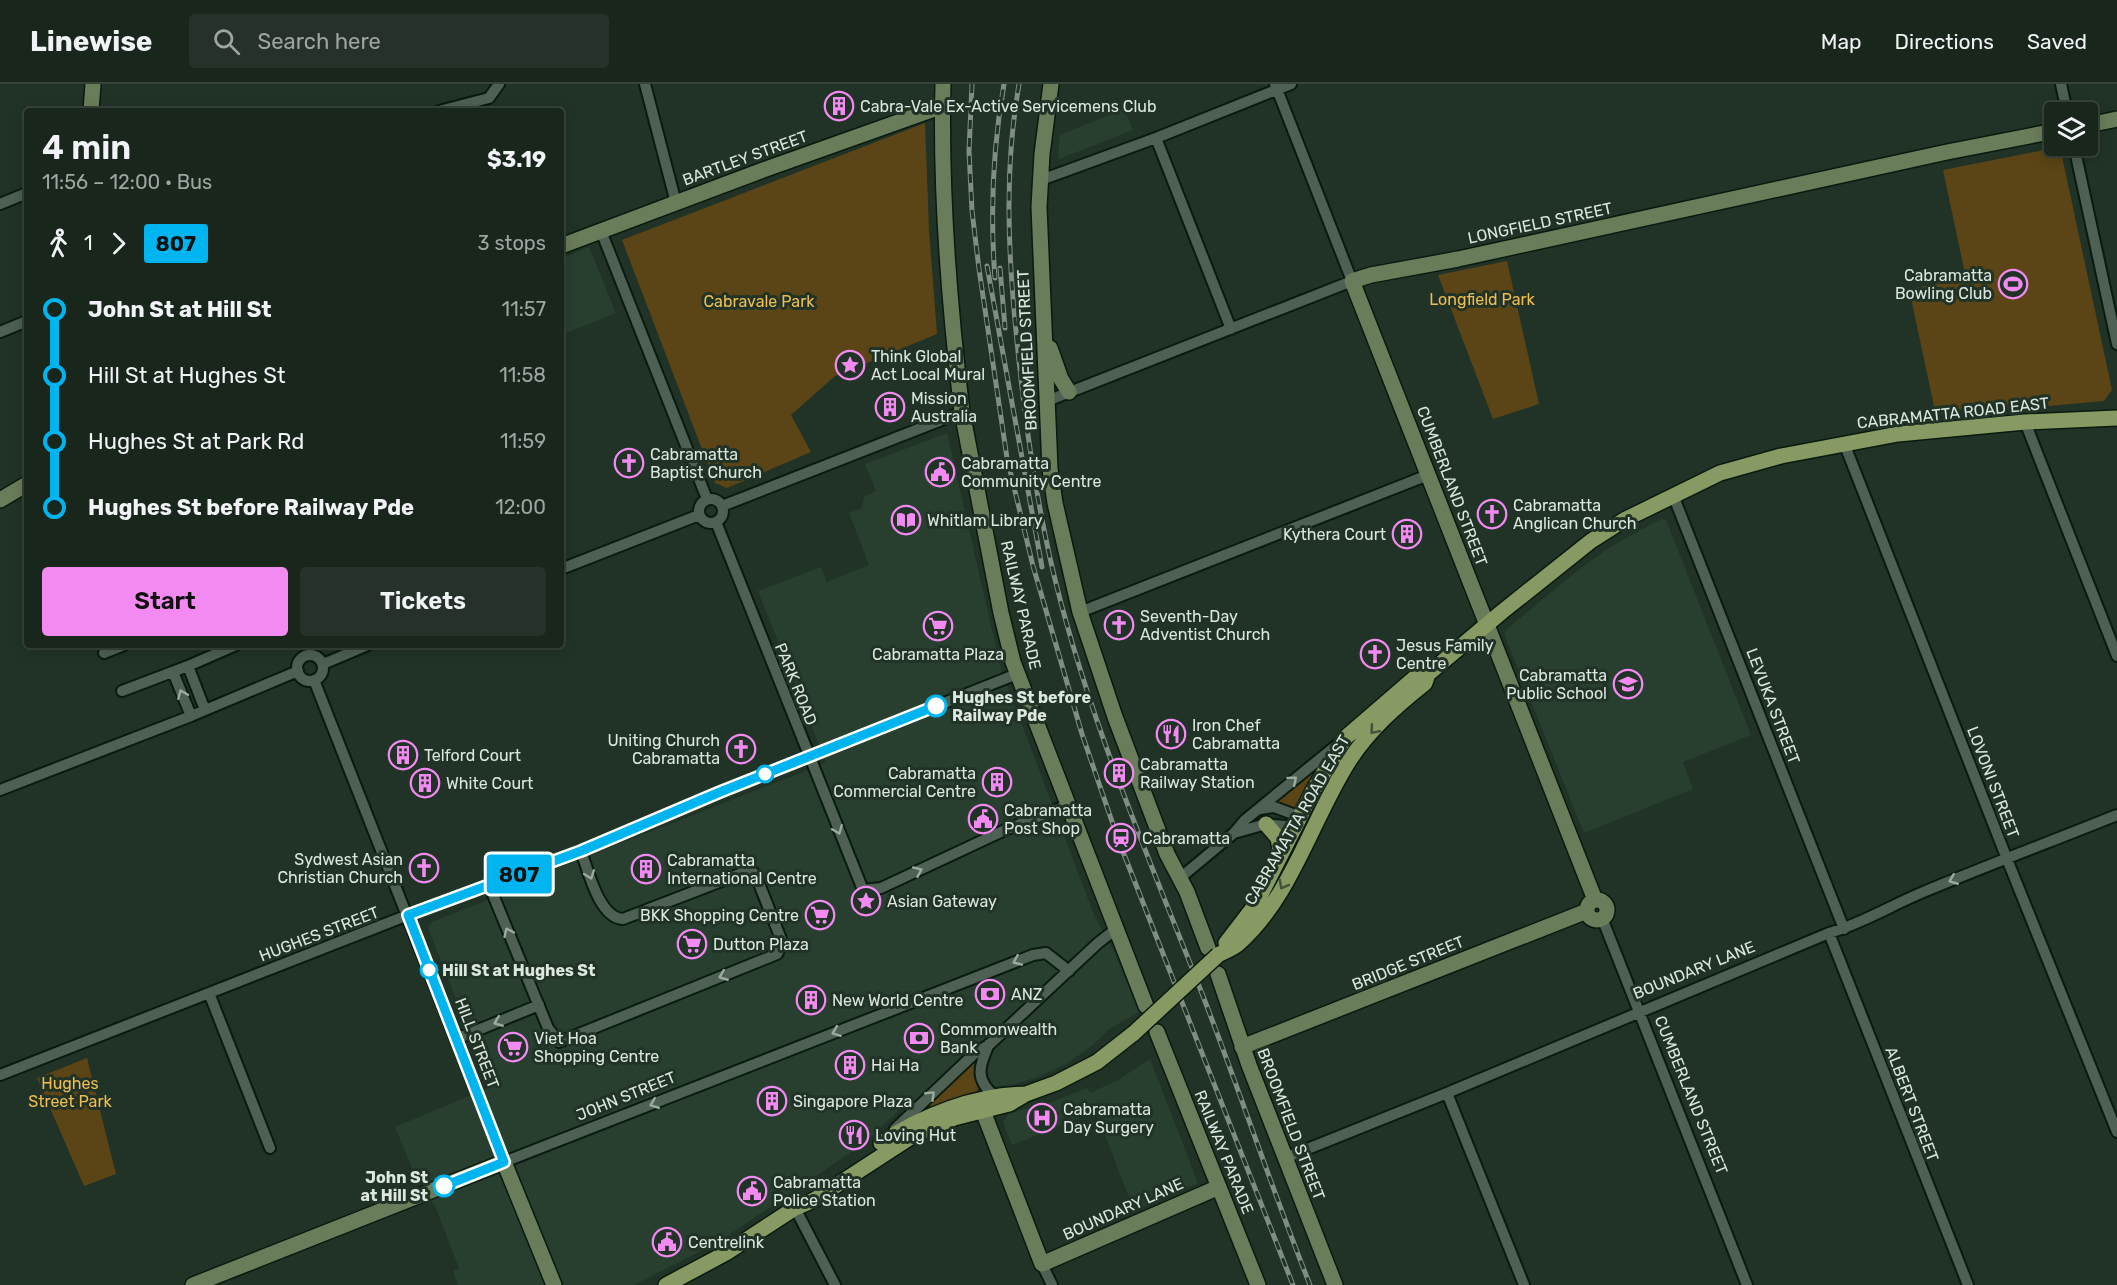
<!DOCTYPE html>
<meta charset="utf-8">
<style>
body{margin:0;font-family:Rubik,sans-serif;background:#263229;color:#f1f3f6;height:100vh;display:flex;flex-direction:column;font-size:22px;white-space:nowrap}
*{box-sizing:border-box;margin:0}
p{font-size:20px;color:#9fa5a3}
.icon{flex:none;width:33px;height:33px;fill:none;stroke:currentColor;stroke-width:2;stroke-linecap:round;stroke-linejoin:round}
.map{position:relative;flex:1;overflow:hidden}
.drawer{position:absolute;left:24px;top:24px;width:540px;height:540px;display:flex;flex-direction:column;background:#19261c;border-radius:6px;box-shadow:0 3px 15px #0003,0 0 0 2px #37433b}
.drawer>*{flex:none}
.badge{padding:0 12px;border-radius:4px;font-size:21px;line-height:39px}
.buttons{position:absolute;left:2044px;top:18px;display:grid;gap:12px}
.buttons a{display:grid;place-items:center;width:54px;height:54px;border-radius:6px;background:#19261c;box-shadow:0 3px 15px #0003,0 0 0 2px #37433b;font-size:30px}
.map>.badge{position:absolute;translate:-50% -50%;box-shadow:0 0 0 3px #fff}
.legs{display:flex;align-items:center;gap:9px;height:66px;padding:0 18px;font-size:20px}
.legs p{margin-inline-start:auto}
.headline{display:flex;align-items:center;justify-content:space-between;height:102px;padding:0 18px}
h1{font-size:33px;font-weight:600;line-height:45px}
.primary-button{display:flex;gap:12px;margin-top:auto;padding:12px 18px}
.primary-button a{flex:1;height:69px;border-radius:6px;background:#f38af1;color:#111;font-size:24px;font-weight:600;line-height:69px;text-align:center}
.primary-button a+a{background:#263229;color:#f1f3f6}
ul{padding:0 18px;list-style:none}
li{display:flex;align-items:center;gap:21px;height:66px;font-size:22px}
li i{display:grid;place-items:center;width:9px;height:100%;margin:0 8px;background:currentColor}
li i::after{content:'';width:15px;height:15px;margin:-8px;border:4px solid;border-radius:50%;background:#19261c}
li p{margin-inline-start:auto}
li:first-child i{background:linear-gradient(#0000 50%,currentColor 0)}
li:last-child i{background:linear-gradient(currentColor 50%,#0000 0)}
header{display:flex;align-items:center;gap:36px;box-sizing:border-box;height:84px;padding:0 30px;background:#19261c;border-bottom:2px solid #37433b}
header strong{font-size:28px}
nav{display:flex;gap:33px;margin-inline-start:auto;font-size:21px}
.search{width:420px;height:54px;background:#263229;display:flex;align-items:center;gap:15px;box-sizing:border-box;padding:0 21px;border-radius:6px;color:#9fa5a3;font-size:22px}
.map>svg:first-child{display:block}
.built{fill:#283f30}
.green{fill:#5b4516}
.lines{fill:none;stroke-linecap:round;stroke-linejoin:round}
.street-casing{stroke:#091a0f;stroke-width:14}
.secondary-casing{stroke:#091a0f;stroke-width:18}
.primary-casing{stroke:#091a0f;stroke-width:18}
.street{stroke:#4d6053;stroke-width:10}
.secondary{stroke:#6a7d5b;stroke-width:15}
.primary{stroke:#889a63;stroke-width:15}
.rail-casing{stroke:#7f8d83;stroke-width:5}
.rail{stroke:#213326;stroke-width:3;stroke-dasharray:9;stroke-linecap:butt}
.primary-bridge-casing{stroke:#091a0f;stroke-width:18;stroke-linecap:butt}
.primary-bridge{stroke:#889a63;stroke-width:15}
.oneway{stroke:#9caaa0}
.oneway2{stroke:#405238}
.line-1-casing{stroke:#fff;stroke-width:14}
.line-1{stroke:#00b5ef;stroke-width:9}
.stop-1-dot{fill:#fff;stroke:#00b5ef;stroke-width:3}
.labels{text-anchor:middle;dominant-baseline:central;stroke-width:6;stroke-linejoin:round;paint-order:stroke}
.poi-label{font-size:16px;fill:#dce7df;stroke:#213326;text-anchor:start}
.street-label{font-size:16px;fill:#dce7df;stroke:#213326}
.park-label{font-size:16px;fill:#efbd51;stroke:#213326}
.stop-label{font-size:16px;font-weight:bold;fill:#dce7df;stroke:#213326;text-anchor:start}
</style>
<header>
<strong>Linewise</strong>
<div class="search"><svg class="icon" aria-label="search" viewBox="0 0 24 24"><circle cx="10" cy="10" r="6"/><path d="M15 15l6 6"/></svg>Search here</div>
<nav><a>Map</a><a>Directions</a><a>Saved</a></nav>
</header>
<div class="map">
<svg width="2117" height="1201" viewBox="0 0 2117 1201">
<rect width="100%" height="100%" fill="#213326"/>
<path class="built" d="M1124,25L1133,46L1059,75L1058,73L1060,51Z
M589,163L616,229L561,251V175Z
M947,349L1001,585L1094,831L1115,870L1139,928L1109,945L1093,961L1068,979L1038,993L1012,1001L998,1002L908,1018L863,1060L720,1157L634,1201H458L453,1187L459,1184L435,1122L417,1096L395,1043L491,1003L428,844L432,838L483,818L504,805L826,679L758,507L821,483L827,498L869,481L849,429L862,424L864,413L876,407L865,380Z
M1661,435L1666,436L1751,651L1683,678L1693,705L1584,749L1504,550L1508,544L1581,484L1610,463Z
M1150,975L1198,1099L1134,1127L1096,1027L1012,1061L1003,1038L1008,1030L1052,1018L1087,1004L1090,1009L1118,996Z"/>
<path class="green" d="M925,39L929,146L937,250L835,292L791,331L811,368L727,404L715,399L622,156Z
M2060,63L2112,306L2104,317L2014,325H2000L1986,320L1936,331L1909,205L1966,194L1943,86Z
M1507,177L1539,320L1493,335L1438,191Z
M1324,675L1296,725L1275,716Z
M87,974L116,1090L84,1102L37,994Z
M972,975L976,977C974,989 979,1005 977,1011L931,1023L928,1018Z"/>
<g class="lines">
<g class="street-casing">
<path id="street" d="M645,0L676,119
M2061,0L2067,28
M439,27L489,14L499,0
M1156,54L1231,245
M2074,62L2117,260
M1041,96L1156,54L1291,0
M0,120L27,109
M601,147L707,415
M0,248L27,237
M1047,317L1352,197L1275,0
M2025,338L2117,572
M1844,359L2007,775L2117,1048
M1673,411L1844,845
M699 427a12 12 0 1 1 24 0a12 12 0 1 1-24 0Z
M722,422L962,328
M716,438L863,806L881,804L1005,746L1068,721
M561,485L699,431
M1080,528L1428,391
M104,569L124,561
M297 584a13 13 0 1 1 26 0a13 13 0 1 1-26 0Z
M323,580L368,561
M188,582L205,626
M173,588L191,632
M314,596L504,1078L1033,871L1046,869L1069,887
M122,607L188,582L236,561
M0,706L191,632L298,587
M1260,725L1274,723L1301,733
M1234,749L1266,740L1295,743
M1180,794L1234,749L1245,736L1338,660
M489,801L548,944L559,958L777,870L782,860L781,855L756,792L753,788H745L623,835C599,834 588,786 581,767
M1602,834L1747,1201
M1829,849L1968,1201
M209,909L270,1064
M456,955L539,921
M989,960C979,982 974,996 996,1013
M0,991L408,831L581,767L720,708L1017,590
M1447,1009L1524,1201
M895,1045L974,970L990,960L1098,859L1116,845
M1285,1074L1447,1009L1829,849C1861,840 1890,822 1921,809C1986,782 2052,757 2117,731
M795,1124L835,1201
M1042,1180L1052,1201"/>
</g>
<g class="secondary-casing">
<path id="secondary" d="M943,0C940,110 949,219 962,328L1001,529L1013,578L1146,922
M1051,0L1042,70L1039,123L1050,385L1055,419L1080,528L1115,633L1167,770L1187,808L1208,864
M91,27L93,0
M2088,41L2117,35
M561,162L763,86L943,22
M1050,264L1061,295L1069,308
M0,416L27,400
M1595,816L1352,197L1371,191L1458,175L1947,68L2055,47
M1587 826a10 10 0 1 1 20 0a10 10 0 1 1-20 0Z
M1218,890L1249,981L1335,1201
M1157,948L1258,1201
M1242,963L1587,827
M983,1027L1042,1180L1219,1103
M193,1201L504,1078L554,1201"/>
</g>
<g class="primary-casing">
<path id="primary" d="M1266,740L1278,754L1281,771
M1226,859L1256,820L1314,705L1345,654L1418,591L1428,590
M1218,871C1225,867 1232,865 1238,860C1291,814 1312,735 1349,677C1369,646 1396,622 1425,599L1428,590L1503,527L1591,457L1624,436L1720,389L1781,372L1898,350L2025,338L2117,334
M881,1059C923,1031 975,1011 1026,1010
M666,1201L726,1169L795,1124L814,1116L914,1051L954,1034L1009,1020L1026,1010L1056,999L1097,978L1134,949"/>
</g>
<use href="#street" class="street"/>
<use href="#secondary" class="secondary"/>
<use href="#primary" class="primary"/>
<g class="rail-casing">
<path id="rail" d="M972,0L969,67L972,127L979,185L1007,374L1033,482L1082,650L1118,755L1293,1201
M1019,0C1004,85 1008,171 1017,257C1024,330 1034,402 1050,474C1084,625 1147,769 1203,912C1240,1008 1272,1105 1310,1201
M987,182L1042,483
M1000,184L1005,244
M995,194C990,130 993,63 1004,0"/>
</g>
<use href="#rail" class="rail"/>
<g class="primary-bridge-casing">
<path id="primary-bridge" d="M1134,949L1218,871"/>
</g>
<use href="#primary-bridge" class="primary-bridge"/>
</g>
<defs><path id="oneway-chevron" d="M-2-3.5L2.5 0L-2 3.5" fill="none" stroke-width="1.6" stroke-linecap="round" stroke-linejoin="round" transform="scale(1.5)"/></defs>
<g class="oneway">
<use href="#oneway-chevron" transform="translate(182 610) rotate(-112)"/>
<use href="#oneway-chevron" transform="translate(1293 696) rotate(-40)"/>
<use href="#oneway-chevron" transform="translate(838 746) rotate(68)"/>
<use href="#oneway-chevron" transform="translate(918 787) rotate(-24)"/>
<use href="#oneway-chevron" transform="translate(590 791) rotate(69)"/>
<use href="#oneway-chevron" transform="translate(1953 796) rotate(158)"/>
<use href="#oneway-chevron" transform="translate(508 848) rotate(-115)"/>
<use href="#oneway-chevron" transform="translate(1017 877) rotate(157)"/>
<use href="#oneway-chevron" transform="translate(723 892) rotate(158)"/>
<use href="#oneway-chevron" transform="translate(498 938) rotate(158)"/>
<use href="#oneway-chevron" transform="translate(836 948) rotate(159)"/>
<use href="#oneway-chevron" transform="translate(931 1011) rotate(-44)"/>
<use href="#oneway-chevron" transform="translate(654 1020) rotate(158)"/>
</g>
<g class="oneway2">
<use href="#oneway-chevron" transform="translate(1374 646) rotate(131)"/>
<use href="#oneway-chevron" transform="translate(1283 801) rotate(119)"/>
</g>
<g class="lines">
<g class="line-1-casing">
<path id="line-1" d="M444,1102L504,1078L408,831L581,767L720,708L936,622"/>
</g>
<use href="#line-1" class="line-1"/>
</g>
<defs>
<g id="building-ring" transform="scale(1.5)"><circle r="9.5" fill="#213326" stroke="#f38af1" stroke-width="1.5"/><path d="M-4-6H4V6H1V3H-1V6H-4ZM-2.5-4.3h1.7v1.8h-1.7ZM.8-4.3h1.7v1.8H.8ZM-2.5-1h1.7V.8h-1.7ZM.8-1h1.7V.8H.8Z" fill="#f38af1"/></g>
<g id="stadium-ring" transform="scale(1.5)"><circle r="9.5" fill="#213326" stroke="#f38af1" stroke-width="1.5"/><path d="M0-5a6.5 5 0 1 0 0 10a6.5 5 0 1 0 0-10ZM-3.5-1.8h7v3.6h-7Z" fill="#f38af1"/></g>
<g id="sight-ring" transform="scale(1.5)"><circle r="9.5" fill="#213326" stroke="#f38af1" stroke-width="1.5"/><path d="M0-6L1.8-2.2L6-1.7L2.9 1.2L3.7 5.4L0 3.3L-3.7 5.4L-2.9 1.2L-6-1.7L-1.8-2.2Z" fill="#f38af1"/></g>
<g id="church-ring" transform="scale(1.5)"><circle r="9.5" fill="#213326" stroke="#f38af1" stroke-width="1.5"/><path d="M-1.2-6h2.4v3.5h3.3v2.4h-3.3V6h-2.4V-.1h-3.3v-2.4h3.3Z" fill="#f38af1"/></g>
<g id="civic-ring" transform="scale(1.5)"><circle r="9.5" fill="#213326" stroke="#f38af1" stroke-width="1.5"/><path d="M-.6-6.5H3V-4.5H.6V-3L4-1V1h2V6H-6V1h2V-1L-.6-3ZM-1.2 2.5V6h2.4V2.5Z" fill="#f38af1"/></g>
<g id="library-ring" transform="scale(1.5)"><circle r="9.5" fill="#213326" stroke="#f38af1" stroke-width="1.5"/><path d="M-6-4Q-3-5.5-.7-3.5V5Q-3 3-6 4ZM6-4Q3-5.5 .7-3.5V5Q3 3 6 4Z" fill="#f38af1"/></g>
<g id="supermarket-ring" transform="scale(1.5)"><circle r="9.5" fill="#213326" stroke="#f38af1" stroke-width="1.5"/><path d="M-6-5.5h2.5l.6 2H6L4.5 2H-2.5L-4.4-4H-6ZM-1.5 3.2a1.3 1.3 0 1 0 .1 0ZM3 3.2a1.3 1.3 0 1 0 .1 0Z" fill="#f38af1"/></g>
<g id="school-ring" transform="scale(1.5)"><circle r="9.5" fill="#213326" stroke="#f38af1" stroke-width="1.5"/><path d="M0-5L7-2L0 1L-7-2ZM-4 1L0 2.5L4 1V4Q0 6-4 4Z" fill="#f38af1"/></g>
<g id="restaurant-ring" transform="scale(1.5)"><circle r="9.5" fill="#213326" stroke="#f38af1" stroke-width="1.5"/><path d="M-5-6h1v4h1v-4h1v4h1v-4h1v5L-1.5 .5V6h-2V.5L-5-1ZM5-6V6H3V1.5H1.5Q1.5-4 5-6Z" fill="#f38af1"/></g>
<g id="station-ring" transform="scale(1.5)"><circle r="9.5" fill="#213326" stroke="#f38af1" stroke-width="1.5"/><path d="M-3-6H3Q5-6 5-4V2Q5 4 3 4L4.5 6H3L1.5 4h-3L-3 6H-4.5L-3 4Q-5 4-5 2V-4Q-5-6-3-6ZM-3.5-4v3h7v-3ZM-3.5 1v1.5H-2V1ZM2 1v1.5H3.5V1Z" fill="#f38af1"/></g>
<g id="bank-ring" transform="scale(1.5)"><circle r="9.5" fill="#213326" stroke="#f38af1" stroke-width="1.5"/><path d="M-6-4H6V4H-6ZM0-2.3a2.3 2.3 0 1 0 0 4.6a2.3 2.3 0 1 0 0-4.6Z" fill="#f38af1"/></g>
<g id="hospital-ring" transform="scale(1.5)"><circle r="9.5" fill="#213326" stroke="#f38af1" stroke-width="1.5"/><path d="M-5-5h3v3.5h4V-5h3V5h-3V1.5h-4V5h-3Z" fill="#f38af1"/></g>
</defs>
<g fill-rule="evenodd">
<use href="#building-ring" x="839" y="22"/>
<use href="#stadium-ring" x="2013" y="200"/>
<use href="#sight-ring" x="850" y="281"/>
<use href="#building-ring" x="890" y="323"/>
<use href="#church-ring" x="629" y="379"/>
<use href="#civic-ring" x="940" y="388"/>
<use href="#church-ring" x="1492" y="430"/>
<use href="#library-ring" x="906" y="436"/>
<use href="#building-ring" x="1407" y="450"/>
<use href="#church-ring" x="1119" y="541"/>
<use href="#supermarket-ring" x="938" y="542"/>
<use href="#church-ring" x="1375" y="570"/>
<use href="#school-ring" x="1628" y="600"/>
<use href="#restaurant-ring" x="1171" y="650"/>
<use href="#church-ring" x="741" y="665"/>
<use href="#building-ring" x="403" y="671"/>
<use href="#building-ring" x="1119" y="689"/>
<use href="#building-ring" x="997" y="698"/>
<use href="#building-ring" x="425" y="699"/>
<use href="#civic-ring" x="983" y="735"/>
<use href="#station-ring" x="1121" y="754"/>
<use href="#church-ring" x="424" y="784"/>
<use href="#building-ring" x="646" y="785"/>
<use href="#sight-ring" x="866" y="817"/>
<use href="#supermarket-ring" x="820" y="831"/>
<use href="#supermarket-ring" x="692" y="860"/>
<use href="#bank-ring" x="990" y="910"/>
<use href="#building-ring" x="811" y="916"/>
<use href="#bank-ring" x="919" y="954"/>
<use href="#supermarket-ring" x="513" y="963"/>
<use href="#building-ring" x="850" y="981"/>
<use href="#building-ring" x="772" y="1017"/>
<use href="#hospital-ring" x="1042" y="1034"/>
<use href="#restaurant-ring" x="854" y="1051"/>
<use href="#civic-ring" x="752" y="1107"/>
<use href="#civic-ring" x="667" y="1158"/>
</g>
<g class="stop-1-dot">
<circle cx="936" cy="622" r="10"/>
<circle cx="765" cy="690" r="8"/>
<circle cx="429" cy="886" r="8"/>
<circle cx="444" cy="1102" r="10"/>
</g>
<g class="labels">
<g class="poi-label">
<text x="860" y="22">Cabra-Vale Ex-Active Servicemens Club</text>
<text x="1992" y="191" text-anchor="end">Cabramatta<tspan x="1992" dy="18">Bowling Club</tspan></text>
<text x="871" y="272">Think Global<tspan x="871" dy="18">Act Local Mural</tspan></text>
<text x="911" y="314">Mission<tspan x="911" dy="18">Australia</tspan></text>
<text x="650" y="370">Cabramatta<tspan x="650" dy="18">Baptist Church</tspan></text>
<text x="961" y="379">Cabramatta<tspan x="961" dy="18">Community Centre</tspan></text>
<text x="1513" y="421">Cabramatta<tspan x="1513" dy="18">Anglican Church</tspan></text>
<text x="927" y="436">Whitlam Library</text>
<text x="1386" y="450" text-anchor="end">Kythera Court</text>
<text x="1140" y="532">Seventh-Day<tspan x="1140" dy="18">Adventist Church</tspan></text>
<text x="1396" y="561">Jesus Family<tspan x="1396" dy="18">Centre</tspan></text>
<text x="938" y="570" text-anchor="middle">Cabramatta Plaza</text>
<text x="1607" y="591" text-anchor="end">Cabramatta<tspan x="1607" dy="18">Public School</tspan></text>
<text x="1192" y="641">Iron Chef<tspan x="1192" dy="18">Cabramatta</tspan></text>
<text x="720" y="656" text-anchor="end">Uniting Church<tspan x="720" dy="18">Cabramatta</tspan></text>
<text x="424" y="671">Telford Court</text>
<text x="1140" y="680">Cabramatta<tspan x="1140" dy="18">Railway Station</tspan></text>
<text x="976" y="689" text-anchor="end">Cabramatta<tspan x="976" dy="18">Commercial Centre</tspan></text>
<text x="446" y="699">White Court</text>
<text x="1004" y="726">Cabramatta<tspan x="1004" dy="18">Post Shop</tspan></text>
<text x="1142" y="754">Cabramatta</text>
<text x="403" y="775" text-anchor="end">Sydwest Asian<tspan x="403" dy="18">Christian Church</tspan></text>
<text x="667" y="776">Cabramatta<tspan x="667" dy="18">International Centre</tspan></text>
<text x="887" y="817">Asian Gateway</text>
<text x="799" y="831" text-anchor="end">BKK Shopping Centre</text>
<text x="713" y="860">Dutton Plaza</text>
<text x="1011" y="910">ANZ</text>
<text x="832" y="916">New World Centre</text>
<text x="940" y="945">Commonwealth<tspan x="940" dy="18">Bank</tspan></text>
<text x="534" y="954">Viet Hoa<tspan x="534" dy="18">Shopping Centre</tspan></text>
<text x="871" y="981">Hai Ha</text>
<text x="793" y="1017">Singapore Plaza</text>
<text x="1063" y="1025">Cabramatta<tspan x="1063" dy="18">Day Surgery</tspan></text>
<text x="875" y="1051">Loving Hut</text>
<text x="773" y="1098">Cabramatta<tspan x="773" dy="18">Police Station</tspan></text>
<text x="688" y="1158">Centrelink</text>
</g>
<g class="street-label">
<text transform="translate(745 74) rotate(-20)">BARTLEY STREET</text>
<text transform="translate(1540 139) rotate(-12)">LONGFIELD STREET</text>
<text transform="translate(1027 266) rotate(-93)">BROOMFIELD STREET</text>
<text transform="translate(1953 329) rotate(-6)">CABRAMATTA ROAD EAST</text>
<text transform="translate(1452 402) rotate(69)">CUMBERLAND STREET</text>
<text transform="translate(1021 521) rotate(77)">RAILWAY PARADE</text>
<text transform="translate(796 600) rotate(68)">PARK ROAD</text>
<text transform="translate(1773 622) rotate(69)">LEVUKA STREET</text>
<text transform="translate(1993 698) rotate(69)">LOVONI STREET</text>
<text transform="translate(1297 736) rotate(-60)">CABRAMATTA ROAD EAST</text>
<text transform="translate(319 850) rotate(-21)">HUGHES STREET</text>
<text transform="translate(1408 879) rotate(-22)">BRIDGE STREET</text>
<text transform="translate(1694 886) rotate(-22)">BOUNDARY LANE</text>
<text transform="translate(477 959) rotate(69)">HILL STREET</text>
<text transform="translate(1691 1011) rotate(68)">CUMBERLAND STREET</text>
<text transform="translate(626 1012) rotate(-22)">JOHN STREET</text>
<text transform="translate(1912 1020) rotate(69)">ALBERT STREET</text>
<text transform="translate(1291 1040) rotate(69)">BROOMFIELD STREET</text>
<text transform="translate(1224 1068) rotate(68)">RAILWAY PARADE</text>
<text transform="translate(1123 1125) rotate(-24)">BOUNDARY LANE</text>
</g>
<g class="park-label">
<text x="1482" y="215">Longfield Park</text>
<text x="759" y="217">Cabravale Park</text>
<text x="70" y="999">Hughes<tspan x="70" dy="18">Street Park</tspan></text>
</g>
<g class="stop-label">
<text x="952" y="613">Hughes St before<tspan x="952" dy="18">Railway Pde</tspan></text>
<text x="442" y="886">Hill St at Hughes St</text>
<text x="428" y="1093" text-anchor="end">John St<tspan x="428" dy="18">at Hill St</tspan></text>
</g>
</g>
</svg>
<div class="buttons">
<a><svg class="icon" aria-label="layers" viewBox="0 0 24 24"><path d="M12 4l9 5-9 5-9-5zM3 14l9 5 9-5"/></svg></a>
</div>
<b class="badge" style="left:519px;top:790px;background:#00b5ef;color:#111">807</b>
<section class="drawer">
<div class="headline"><div><h1>4 min</h1><p>11:56 – 12:00 · Bus</p></div><b>$3.19</b></div>
<div class="legs"><svg class="icon" aria-label="walk" viewBox="0 0 24 24"><circle cx="13" cy="4" r="2"/><path d="M13 8l-2 6 4 7M11 14l-3 7M7 12l3-4h3l4 4"/></svg>1<svg class="icon" aria-label="forward" viewBox="0 0 24 24"><path d="M9 5l7 7-7 7"/></svg><b class="badge" style="background:#00b5ef;color:#111">807</b><p>3 stops</p></div>
<ul>
<li><i style="color:#00b5ef"></i><b>John St at Hill St</b><p>11:57</p></li>
<li><i style="color:#00b5ef"></i><span>Hill St at Hughes St</span><p>11:58</p></li>
<li><i style="color:#00b5ef"></i><span>Hughes St at Park Rd</span><p>11:59</p></li>
<li><i style="color:#00b5ef"></i><b>Hughes St before Railway Pde</b><p>12:00</p></li>
</ul>
<div class="primary-button"><a>Start</a><a>Tickets</a></div>
</section>
</div>
